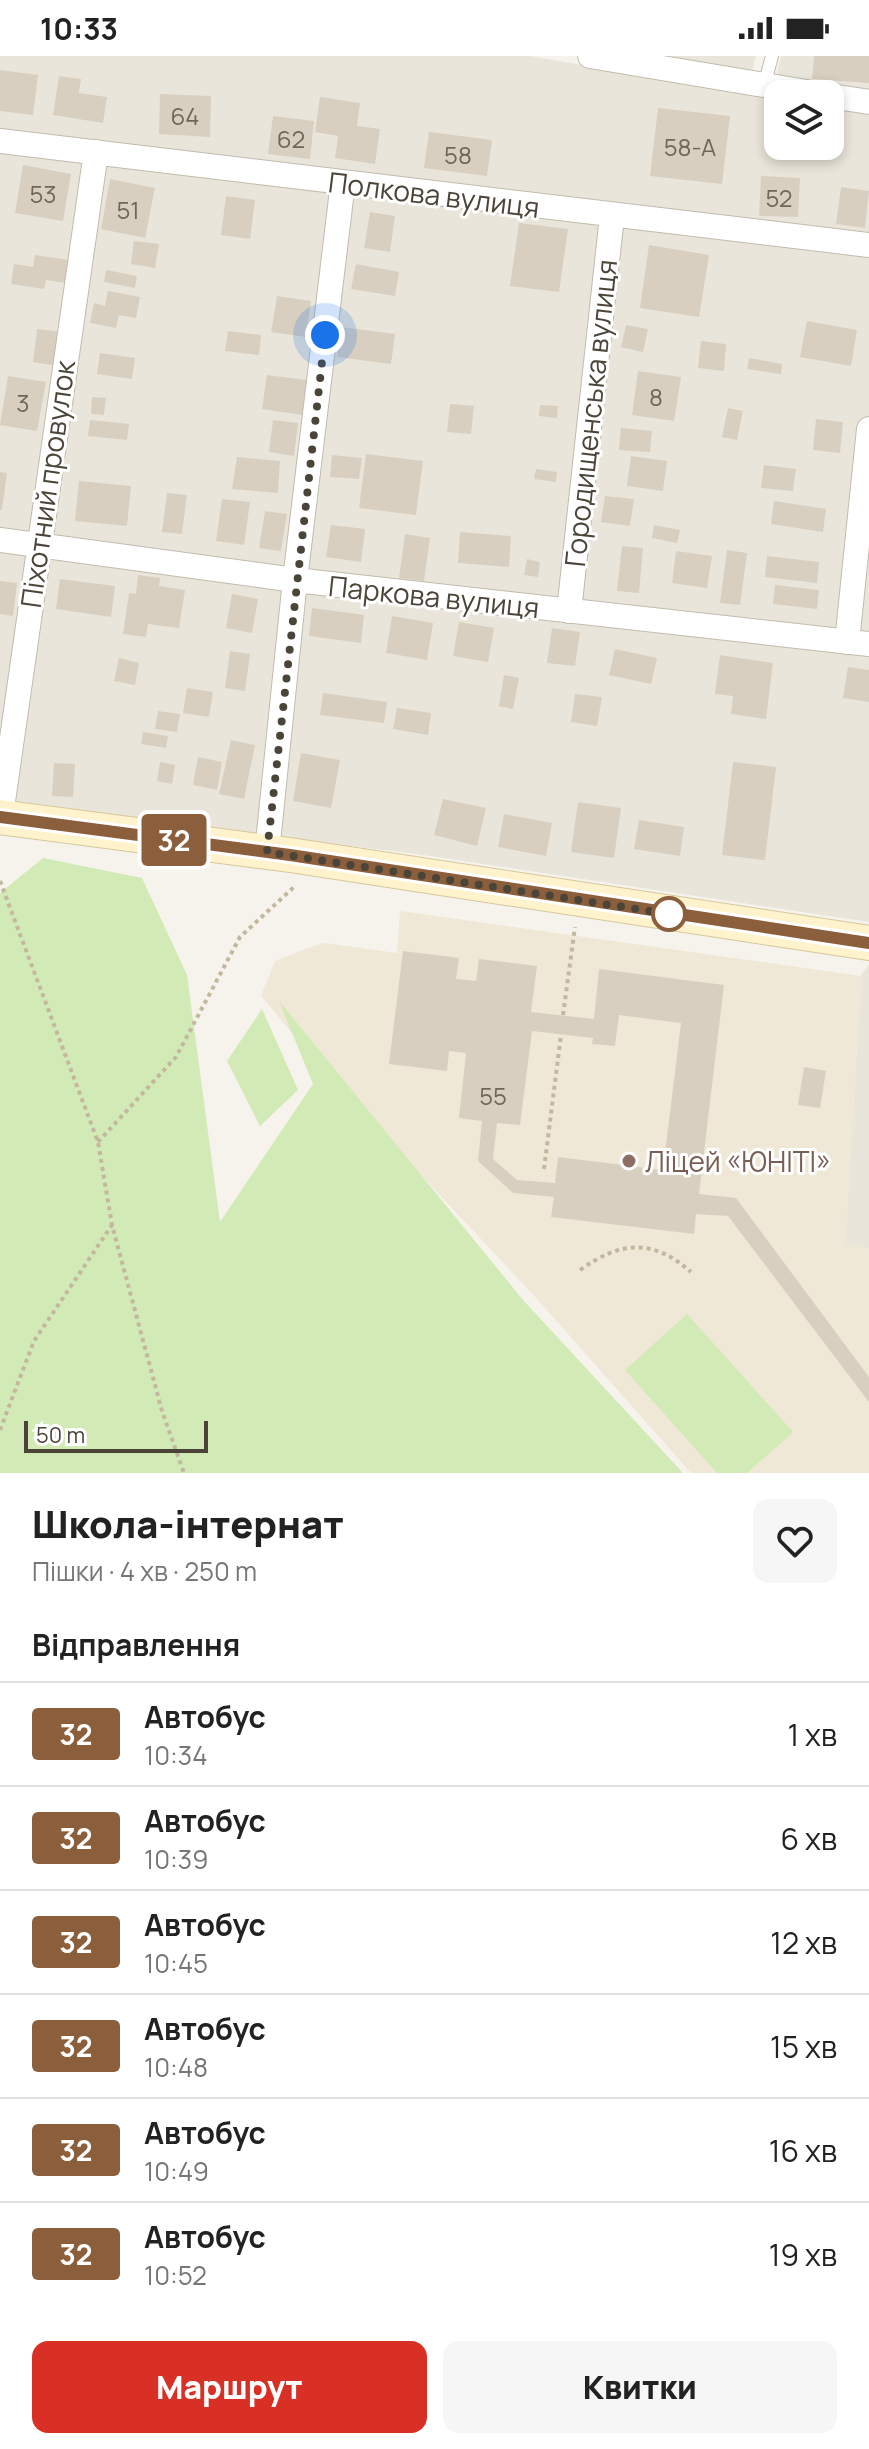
<!DOCTYPE html>
<html lang="uk">
<meta charset="utf-8">
<style>
body{margin:0;font-family:Manrope,sans-serif;background:#f6f6f6;color:#222;height:100vh;display:flex;flex-direction:column;font-size:30px;white-space:nowrap}
*{box-sizing:border-box;margin:0}
p{font-size:26px;color:#767676}
.icon{flex:none;width:44px;height:44px;fill:none;stroke:currentColor;stroke-width:2;stroke-linecap:round;stroke-linejoin:round}
.map{position:relative;height:1417px;overflow:hidden}
.sheet{display:flex;flex-direction:column;background:#fff;flex:1}
.sheet>*{flex:none}
.badge{padding:0 16px;border-radius:6px;font-size:28px;line-height:52px}
.fabs{position:absolute;left:764px;top:24px;display:grid;gap:16px}
.fabs a{display:grid;place-items:center;width:80px;height:80px;border-radius:16px;background:#fff;box-shadow:0 4px 12px #0003;font-size:40px}
.scale{position:absolute;left:24px;bottom:20px;width:184px;box-sizing:border-box;padding-left:8px;border:4px solid #4b4439;border-top:0;font-size:22px;line-height:28px;white-space:nowrap;color:#4b4439;-webkit-text-stroke:6px #fff;paint-order:stroke}
.you{position:absolute;width:40px;height:40px;margin:-20px;border:6px solid #fff;border-radius:50%;background:#1a73e8;box-shadow:0 0 0 12px #1a73e833}
.map>.badge{position:absolute;translate:-50% -50%;box-shadow:0 0 0 4px #fff}
h2{padding:0 32px;font-size:30px;line-height:72px}
.round{display:grid;place-items:center;flex:none;width:84px;height:84px;border-radius:16px;background:#f6f6f6}
.head{display:flex;align-items:center;justify-content:space-between;height:136px;padding:0 32px}
h1{font-size:38px;font-weight:800;line-height:60px}
.action{display:flex;gap:16px;margin-top:auto;padding:16px 32px}
.action a{flex:1;height:92px;border-radius:16px;background:#d93025;color:#fff;font-size:32px;font-weight:800;line-height:92px;text-align:center}
.action a+a{background:#f6f6f6;color:#222}
ul{padding:0;list-style:none}
li{display:flex;align-items:center;gap:24px;height:104px;padding:0 32px;border-top:2px solid #e0e0e0}
li div{flex:1}
li b{display:block;font-size:30px}
li em{font-style:normal}
li .badge{min-width:88px;font-weight:700;text-align:center}
.status{display:flex;justify-content:space-between;align-items:center;height:56px;padding:0 40px;background:#fff;direction:ltr}
.status svg{height:22px;fill:currentColor}
.map>svg:first-child{display:block}
.residential{fill:#eae5da}
.education{fill:#efe8d6}
.green{fill:#d2eab5}
.building{fill:#d8cfc1;fill-rule:evenodd}
.lines{fill:none;stroke-linecap:round;stroke-linejoin:round}
.lane-casing{stroke:#c2bbae;stroke-width:14}
.street-casing{stroke:#c2bbae;stroke-width:26}
.secondary-casing{stroke:#d6c79b;stroke-width:36}
.path{stroke:#c4b79f;stroke-width:4;stroke-dasharray:4 4;stroke-linecap:butt}
.lane{stroke:#fff;stroke-width:12}
.street{stroke:#fff;stroke-width:24}
.secondary{stroke:#fff3cd;stroke-width:34}
.line-casing{stroke:#fff;stroke-width:18}
.line{stroke:#8b5e3c;stroke-width:12}
.walk{stroke:#4b4439;stroke-width:8;stroke-dasharray:0 14.4}
.stop-dot{fill:#fff;stroke:#8b5e3c;stroke-width:4}
.education-dot{fill:#8d6e63;stroke:#fff;stroke-width:3}
.labels{text-anchor:middle;dominant-baseline:central;stroke-width:6;stroke-linejoin:round;paint-order:stroke}
.number-label{font-size:24px;fill:#6e675b}
.street-label{font-size:28px;fill:#4b4439;stroke:#fff}
.education-label{font-size:28px;fill:#785e54;stroke:#fff;text-anchor:start}
</style>
<div class="status"><b>10:33</b><svg viewBox="0 0 49 12"><path d="M0 12V9h3v3zM5 12V6h3v6zM10 12V3h3v9zM15 12V0h3v12zM26 1h20v11H26zM47 4h2v5h-2z"/></svg></div>
<div class="map">
<svg width="869" height="1417" viewBox="0 0 869 1417">
<rect width="100%" height="100%" fill="#f6f3ec"/>
<path class="residential" d="M0,0H530L778,42V90H830V50L869,57V866L423,799L0,745Z
M663,0H756L752,16Z
M781,0H869V38L776,22Z
M869,908V1193L845,1189L861,920Z"/>
<path class="education" d="M400,855L861,920L845,1188L869,1193V1417H691L538,1244L329,1021L261,940L275,905L311,891L324,887L397,897Z"/>
<path class="green" d="M43,802L142,822L187,919L220,1166L313,1028L279,945L523,1244L683,1417H0V837Z
M262,953L298,1034L260,1070L227,1005Z
M687,1258L793,1376L747,1417H717L625,1314Z"/>
<path class="building" d="M814,0H869V27L812,23Z
M0,14L38,19L33,59L0,55Z
M59,20L81,23L79,37L107,41L103,67L53,59Z
M160,38L211,40L210,81L159,78Z
M320,41L360,47L357,70L380,73L375,108L335,102L338,80L315,76Z
M658,52L730,60L722,128L650,120Z
M273,60L314,65L310,103L268,98Z
M429,76L492,84L487,120L424,112Z
M23,109L71,118L63,165L15,157Z
M761,120L800,122L798,161L759,160Z
M110,123L155,132L145,182L101,173Z
M841,131L869,135L865,172L836,168Z
M226,140L255,144L250,183L221,179Z
M370,156L395,160L390,196L364,192Z
M519,167L568,173L559,236L510,230Z
M134,185L159,188L155,212L131,208Z
M649,189L709,199L699,261L640,252Z
M35,199L69,204L65,227L46,224L44,233L11,228L14,208L33,211Z
M356,208L399,216L395,240L351,233Z
M106,214L137,220L135,232L104,226Z
M108,235L140,241L136,262L119,259L116,272L90,267L94,247L105,250Z
M277,240L311,245L306,281L271,276Z
M807,265L857,274L851,310L800,301Z
M626,269L648,273L643,296L621,291Z
M341,271L395,278L391,308L337,301Z
M37,273L62,276L58,310L33,306Z
M228,275L261,279L259,299L225,295Z
M701,285L726,288L724,315L698,312Z
M100,297L135,302L132,323L97,318Z
M749,302L782,308L781,318L747,313Z
M638,315L681,321L674,365L632,359Z
M267,319L307,324L302,359L262,353Z
M8,320L46,326L37,375L0,369Z
M92,341L106,342L104,359L91,358Z
M450,348L474,350L471,378L447,376Z
M540,349L558,350L557,362L539,360Z
M728,352L743,355L737,384L722,381Z
M816,363L843,366L840,397L813,394Z
M90,364L129,368L127,384L88,380Z
M273,364L298,367L294,400L269,396Z
M621,372L652,375L650,396L619,394Z
M366,398L423,405L416,459L359,452Z
M332,399L362,402L359,423L330,421Z
M631,400L667,405L663,435L627,430Z
M237,401L280,405L278,437L232,433Z
M764,409L796,413L793,435L761,432Z
M536,413L557,416L556,426L534,423Z
M0,416L7,417L2,454H0Z
M79,425L131,430L127,470L75,465Z
M167,437L187,439L182,478L162,476Z
M605,440L634,443L630,470L601,466Z
M222,443L250,446L244,489L216,485Z
M774,445L826,453L823,476L771,468Z
M265,455L287,458L281,495L259,492Z
M331,469L365,473L361,506L326,501Z
M654,469L680,474L677,487L652,482Z
M460,476L511,480L509,511L458,507Z
M405,478L430,482L424,525L399,522Z
M622,490L643,492L639,537L617,535Z
M727,494L747,497L740,549L720,547Z
M676,495L712,500L707,532L672,527Z
M767,500L819,506L817,527L765,521Z
M527,503L540,506L538,521L524,519Z
M138,519L160,522L159,530L185,534L179,572L148,568L146,581L123,578L129,537L136,538Z
M60,523L115,530L111,561L56,553Z
M0,525L17,527L13,560L0,558Z
M775,529L819,534L817,553L773,548Z
M232,538L258,543L252,577L226,572Z
M312,552L364,559L361,587L309,580Z
M392,560L433,567L427,604L386,597Z
M459,566L494,572L488,606L453,600Z
M552,572L580,576L575,610L547,607Z
M615,593L657,602L651,628L609,619Z
M230,595L250,598L245,635L225,632Z
M720,599L773,607L766,663L731,658L733,640L715,638Z
M119,602L139,607L135,629L114,625Z
M848,611L869,614V646L843,642Z
M504,619L519,622L513,653L499,650Z
M187,632L213,636L209,661L183,657Z
M323,637L387,646L384,667L320,659Z
M575,638L602,641L597,670L571,666Z
M397,652L431,657L428,679L393,673Z
M158,655L180,658L177,676L155,673Z
M143,676L168,680L166,692L141,688Z
M231,684L255,689L244,743L219,738Z
M301,697L340,704L331,752L293,745Z
M198,701L222,706L217,734L193,729Z
M160,706L175,709L172,728L157,725Z
M733,706L776,711L765,804L722,799Z
M54,707L75,708L73,741L52,740Z
M443,743L486,752L477,790L434,779Z
M578,746L621,752L614,802L571,796Z
M504,758L552,767L546,800L498,791Z
M639,764L684,771L680,800L634,793Z
M403,895L459,902L456,923L476,925L479,903L537,910L531,956L594,963L599,913L724,929L699,1138L736,1142L869,1321V1346L728,1160L696,1158L694,1178L551,1161L554,1141L513,1137L478,1105L482,1065L459,1062L466,997L449,995L447,1015L389,1008ZM619,959L681,967L663,1114L558,1101L555,1127L517,1124L493,1103L497,1067L520,1069L532,975L593,982L592,988L615,990Z
M804,1011L826,1015L820,1052L798,1049Z"/>
<g class="lines">
<g class="lane-casing">
<path id="lane" d="M764,30L772,0"/>
</g>
<g class="street-casing">
<path id="street" d="M590,0L818,38
M830,40L869,46
M0,85L869,189
M0,484L295,524L869,588
M569,555L612,160
M847,586L869,373
M0,766L96,96
M267,796L295,524L343,126"/>
</g>
<g class="secondary-casing">
<path id="secondary" d="M0,761L290,799L869,887"/>
</g>
<path class="path" d="M0,825L98,1086L112,1169L162,1355L184,1417
M563,959L575,871
M98,1086L176,1001L240,881L295,830
M544,1113L561,979
M580,1214C621,1185 652,1182 691,1216
M0,1374L34,1285L112,1169"/>
<use href="#lane" class="lane"/>
<use href="#street" class="street"/>
<use href="#secondary" class="secondary"/>
</g>
<g class="lines">
<g class="line-casing">
<path id="line" d="M0,761L290,799L869,887"/>
</g>
<use href="#line" class="line"/>
<path class="walk" d="M325,279L267,796L669,858"/>
</g>
<circle class="stop-dot" cx="669" cy="858" r="16"/>
<circle class="education-dot" cx="629" cy="1105" r="8"/>
<g class="labels">
<g class="number-label">
<text x="185" y="59">64</text>
<text x="291" y="82">62</text>
<text x="690" y="90">58-А</text>
<text x="458" y="98">58</text>
<text x="43" y="137">53</text>
<text x="779" y="141">52</text>
<text x="128" y="153">51</text>
<text x="656" y="340">8</text>
<text x="23" y="346">3</text>
<text x="493" y="1039">55</text>
</g>
<g class="street-label">
<text transform="translate(434 138) rotate(7)">Полкова вулиця</text>
<text transform="translate(590 357) rotate(-84)">Городищенська вулиця</text>
<text transform="translate(47 428) rotate(-82)">Піхотний провулок</text>
<text transform="translate(434 540) rotate(6)">Паркова вулиця</text>
</g>
<g class="education-label">
<text x="645" y="1105">Ліцей «ЮНІТІ»</text>
</g>
</g>
</svg>
<div class="fabs">
<a><svg class="icon" aria-label="layers" viewBox="0 0 24 24"><path d="M12 4l9 5-9 5-9-5zM3 14l9 5 9-5"/></svg></a>
</div>
<div class="scale">50 m</div>
<div class="you" style="left:325px;top:279px"></div>
<b class="badge" style="left:174px;top:784px;background:#8b5e3c;color:#fff">32</b>
</div>
<section class="sheet">
<div class="head"><div><h1>Школа-інтернат</h1><p>Пішки · 4 хв · 250 m</p></div><a class="round"><svg class="icon" aria-label="heart" viewBox="0 0 24 24"><path d="M12 20l-8-8c-3-5 5-10 8-4 3-6 11-1 8 4z"/></svg></a></div>
<h2>Відправлення</h2>
<ul>
<li><span class="badge" style="background:#8b5e3c;color:#fff">32</span><div><b>Автобус</b><p>10:34</p></div><em>1 хв</em></li>
<li><span class="badge" style="background:#8b5e3c;color:#fff">32</span><div><b>Автобус</b><p>10:39</p></div><em>6 хв</em></li>
<li><span class="badge" style="background:#8b5e3c;color:#fff">32</span><div><b>Автобус</b><p>10:45</p></div><em>12 хв</em></li>
<li><span class="badge" style="background:#8b5e3c;color:#fff">32</span><div><b>Автобус</b><p>10:48</p></div><em>15 хв</em></li>
<li><span class="badge" style="background:#8b5e3c;color:#fff">32</span><div><b>Автобус</b><p>10:49</p></div><em>16 хв</em></li>
<li><span class="badge" style="background:#8b5e3c;color:#fff">32</span><div><b>Автобус</b><p>10:52</p></div><em>19 хв</em></li>
</ul>
<div class="action"><a>Маршрут</a><a>Квитки</a></div>
</section>
